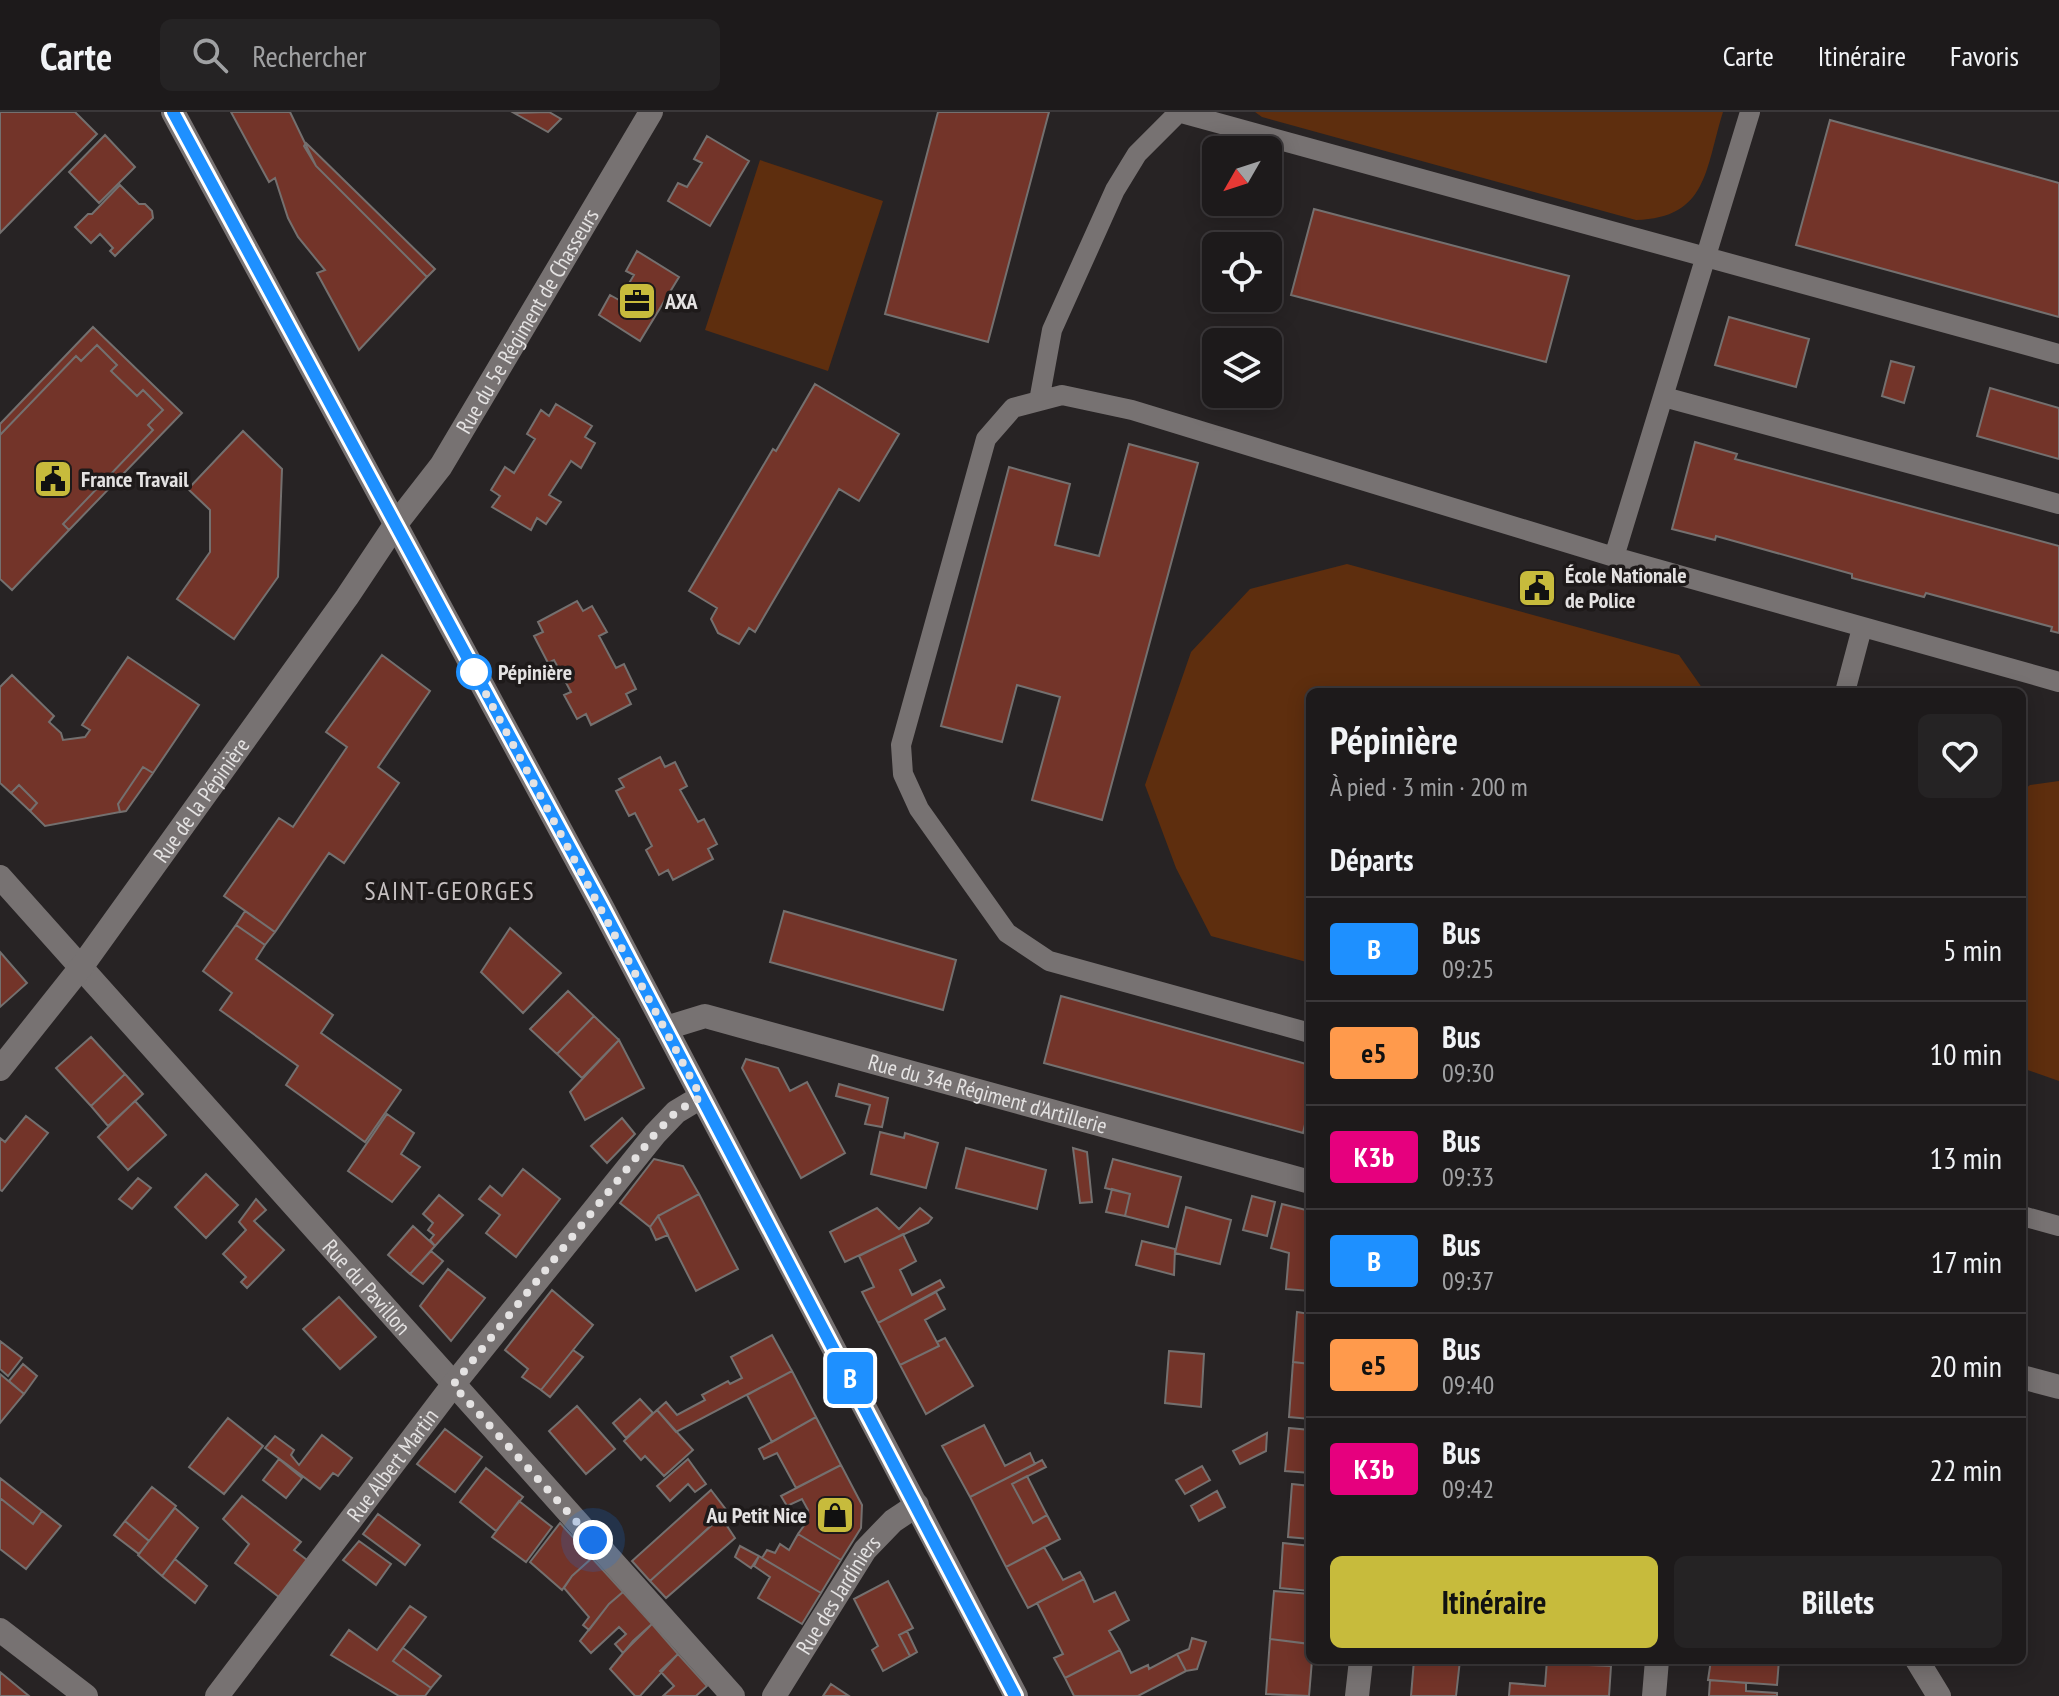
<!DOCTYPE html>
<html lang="fr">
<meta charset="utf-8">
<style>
body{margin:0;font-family:"PT Sans Narrow",sans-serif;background:#252324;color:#f1f3f6;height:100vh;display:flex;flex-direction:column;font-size:30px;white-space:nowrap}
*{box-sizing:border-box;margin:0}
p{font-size:26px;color:#a0a1a3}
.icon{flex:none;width:44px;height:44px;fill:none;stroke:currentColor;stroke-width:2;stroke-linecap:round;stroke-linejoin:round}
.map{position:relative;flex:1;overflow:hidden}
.sheet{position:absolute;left:1306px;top:576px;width:720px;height:976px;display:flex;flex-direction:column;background:#1d1a1b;border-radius:12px;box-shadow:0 4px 20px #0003,0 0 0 2px #3b383a}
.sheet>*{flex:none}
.badge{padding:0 16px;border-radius:6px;font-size:28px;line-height:52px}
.needle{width:52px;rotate:231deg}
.fabs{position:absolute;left:1202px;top:24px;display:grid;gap:16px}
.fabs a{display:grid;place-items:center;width:80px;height:80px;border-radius:12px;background:#1d1a1b;box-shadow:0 4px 20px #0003,0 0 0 2px #3b383a;font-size:40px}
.you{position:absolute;width:40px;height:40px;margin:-20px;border:6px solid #fff;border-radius:50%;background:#1a73e8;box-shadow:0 0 0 12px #1a73e833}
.map>.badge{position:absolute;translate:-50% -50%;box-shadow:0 0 0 4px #fff}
h2{padding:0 24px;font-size:30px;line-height:72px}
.round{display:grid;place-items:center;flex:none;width:84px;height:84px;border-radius:12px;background:#252324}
.overview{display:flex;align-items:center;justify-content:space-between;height:136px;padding:0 24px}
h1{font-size:38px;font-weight:600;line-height:60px}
.action{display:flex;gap:16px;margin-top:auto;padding:16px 24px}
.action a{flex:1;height:92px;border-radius:12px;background:#c7bb3c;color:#111;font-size:32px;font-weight:600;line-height:92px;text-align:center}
.action a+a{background:#252324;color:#f1f3f6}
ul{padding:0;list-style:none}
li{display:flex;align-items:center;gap:24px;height:104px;padding:0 24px;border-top:2px solid #3b383a}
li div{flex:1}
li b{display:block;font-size:30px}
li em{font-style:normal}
li .badge{min-width:88px;font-weight:700;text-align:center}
header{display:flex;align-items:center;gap:48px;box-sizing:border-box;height:112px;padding:0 40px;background:#1d1a1b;border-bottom:2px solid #3b383a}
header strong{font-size:38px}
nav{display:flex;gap:44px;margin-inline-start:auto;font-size:28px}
.search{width:560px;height:72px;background:#252324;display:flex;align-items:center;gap:20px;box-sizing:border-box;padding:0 28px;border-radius:12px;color:#a0a1a3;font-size:30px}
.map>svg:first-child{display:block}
.green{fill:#5e2e0e}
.building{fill:#733429;stroke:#74706f;stroke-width:2}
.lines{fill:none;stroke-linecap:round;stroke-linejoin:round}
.lane{stroke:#777272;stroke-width:20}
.street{stroke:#777272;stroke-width:24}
.secondary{stroke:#777272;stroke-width:24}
.line-casing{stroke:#fff;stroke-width:18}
.line{stroke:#1e90ff;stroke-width:12}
.walk{stroke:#e4e2e2;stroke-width:8;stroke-dasharray:0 14.4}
.stop-dot{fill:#fff;stroke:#1e90ff;stroke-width:4}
.labels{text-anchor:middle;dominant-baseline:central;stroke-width:7;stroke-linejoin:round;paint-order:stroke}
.poi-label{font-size:22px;font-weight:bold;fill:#e4e2e2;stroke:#1e1a1a;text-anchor:start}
.street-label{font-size:22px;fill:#e4e2e2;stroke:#1e1a1a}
.stop-label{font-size:22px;font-weight:bold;fill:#e4e2e2;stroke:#1e1a1a;text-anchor:start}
.quarter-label{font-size:26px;letter-spacing:2px;fill:#c6c0c1;stroke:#1e1a1a}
</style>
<header>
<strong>Carte</strong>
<div class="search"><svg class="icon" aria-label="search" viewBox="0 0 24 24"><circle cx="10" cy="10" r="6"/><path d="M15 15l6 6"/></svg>Rechercher</div>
<nav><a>Carte</a><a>Itinéraire</a><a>Favoris</a></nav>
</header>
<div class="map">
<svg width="2059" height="1584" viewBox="0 0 2059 1584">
<rect width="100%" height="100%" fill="#272324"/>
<path class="green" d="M1255,0H1723C1705,57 1708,106 1636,108L1262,5Z
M760,48L883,89L828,259L705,218Z
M1347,452L1679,543L1705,580H1310V851L1211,824L1176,756L1145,673L1191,540L1250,477Z
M2059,669V969L2022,956V679L2030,673Z"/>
<path class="building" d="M0,0H75L97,22L0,121Z
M231,0H290L316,54L427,165L359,238L317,161L325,158L298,125L288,106L275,66L269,70Z
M549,0L561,7L548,20L514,1Z
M938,0H1049L988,230L885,202Z
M1830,8L2059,71V205L1796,133Z
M105,23L135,55L99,91L69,60Z
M707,24L749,49L710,114L668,89L678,71L687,75L702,51L694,47Z
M306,31L435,157L427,165L316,54L304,34Z
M120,73L139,92H145L152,99L153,106L115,144L110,139L113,136L100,122L91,131L75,115L88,102H92Z
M1314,97L1569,164L1546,250L1291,183Z
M637,139L679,165L640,229L599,203L610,183L619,188L634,163L626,159Z
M1729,205L1809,227L1796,275L1715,253Z
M93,215L182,301L69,418L63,412L153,318L148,313L163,298L143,278L137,284L111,259L117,253L97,233L81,249L76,244L0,323V312Z
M97,233L117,253L111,259L137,284L143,278L163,298L148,313L153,318L63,412L69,418L12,478L0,467V323L76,244L81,249Z
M1891,249L1914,255L1904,291L1882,284Z
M815,272L899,322L859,389L839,377L755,520L749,516L739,532L718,521L711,507L717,496L689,479L773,337L776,339Z
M1990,276L2059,296V347L1977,324Z
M556,292L592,314L585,325L595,331L581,356L571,349L549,383L561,390L546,412L537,406L531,418L492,395L500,384L491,378L505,355L514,361L535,327L527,322L541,298L549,304Z
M243,319L282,357L278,465L234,527L177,487L210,440V398L188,377Z
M1695,330L1737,342L1735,347L2059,434V521L2051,519L2052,515L1926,481L1924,485L1852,466V462L1716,424L1715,428L1672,417Z
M1129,332L1198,351L1102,708L1032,688L1060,585L1017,573L1002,630L941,614L1009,355L1070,372L1055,433L1099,444Z
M577,489L583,499L592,494L607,520L599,524L616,556L624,552L636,577L626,582L631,592L591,613L586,602L577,607L564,583L571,580L554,548L548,551L534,524L543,520L538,510Z
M382,543L430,579L378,655L399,671L344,751L329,741L275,820L224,784L279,706L293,715L347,635L326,620Z
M128,545L199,593L153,661L143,655L118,692L120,700L45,714L30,699L37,691L19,673L11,681L0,671V575L12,563L54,604L49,610L61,621L63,628L85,625L90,618L82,613Z
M660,645L665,655L675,650L687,674L680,678L698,710L704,707L717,732L708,737L713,747L673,768L668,758L659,763L646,738L652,734L635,701L629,704L616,679L624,675L619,667Z
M143,655L153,661L126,699L120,700L118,692Z
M19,673L37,691L30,699L11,681Z
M245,799L275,820L265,833L236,813Z
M784,799L956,848L943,898L770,850Z
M236,813L265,833L256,847L333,903L321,921L401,978L365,1030L286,973L298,954L220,898L232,881L203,859Z
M510,816L561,861L523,901L481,860Z
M0,840L27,871L0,895Z
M568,879L594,904L557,942L530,917Z
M1061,884L1310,953V991L1303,1021L1044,951Z
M594,904L619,928L582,966L557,942Z
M91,925L125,962L91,994L56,956Z
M619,928L644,976L585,1008L570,980Z
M746,947L778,956L790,979L807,970L845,1041L801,1066L742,956Z
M125,962L143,982L108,1014L91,994Z
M839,972L888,986L882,1015L865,1012L870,993L836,984Z
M135,989L166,1023L128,1058L98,1025Z
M387,1002L414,1021L401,1042L420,1055L392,1090L348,1059Z
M26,1004L48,1021L2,1079L0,1078V1026L5,1030Z
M622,1006L635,1022L607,1051L591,1034Z
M880,1020L904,1026L905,1021L938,1031L926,1076L871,1062Z
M966,1036L1046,1058L1037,1097L956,1076Z
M1073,1036L1087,1040L1092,1090L1080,1091Z
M654,1047L683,1054L699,1082L658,1104L650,1115L620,1091Z
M1113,1047L1181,1065L1168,1115L1125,1104L1130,1082L1105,1076Z
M523,1057L560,1087L516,1145L486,1121L500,1103L479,1087L490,1074L502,1084Z
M206,1062L238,1093L206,1126L175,1095Z
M138,1066L151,1076L132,1097L119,1087Z
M1112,1077L1130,1082L1125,1104L1106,1100Z
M699,1082L738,1157L696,1179L658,1104Z
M439,1083L463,1103L435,1134L430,1128L434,1123L428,1118L433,1111L423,1102Z
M1252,1084L1275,1090L1267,1124L1243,1118Z
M256,1087L266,1098L254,1109L284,1138L247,1176L241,1170L246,1165L223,1142L246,1118L239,1110Z
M1282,1092L1310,1099V1179L1286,1177L1289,1141L1271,1136Z
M1186,1095L1231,1108L1220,1152L1175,1141Z
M877,1096L899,1117L920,1096L932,1106L928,1111L845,1150L830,1120Z
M658,1104L668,1123L656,1128L650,1115Z
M413,1114L435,1134L410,1162L388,1143Z
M903,1122L916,1149L900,1158L912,1183L940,1168L944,1175L878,1211L862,1180L874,1175L859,1144Z
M1142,1129L1175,1137L1174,1163L1136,1153Z
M431,1139L443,1149L423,1172L410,1162Z
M448,1157L485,1186L451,1229L420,1194Z
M552,1178L593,1213L541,1278L522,1265L528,1257L505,1238Z
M936,1180L945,1197L925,1208L939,1234L900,1253L878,1211Z
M339,1185L376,1225L340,1257L303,1217Z
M1297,1200L1310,1202V1252L1293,1250Z
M772,1223L792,1259L676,1320L657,1298L666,1290L677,1303L705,1288L702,1283L728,1269L730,1272L742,1266L731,1245Z
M945,1226L973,1274L926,1302L900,1253L939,1234L937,1230Z
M0,1229L22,1246L8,1264L0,1257Z
M573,1238L583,1245L550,1285L541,1278Z
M1169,1239L1204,1242L1201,1295L1165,1291Z
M1293,1250L1310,1252V1307L1289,1305Z
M23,1252L37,1264L24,1282L9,1269Z
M792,1259L816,1305L772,1330L747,1283Z
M0,1262L24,1282L0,1311Z
M640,1287L653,1301L626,1326L613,1311Z
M577,1294L615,1337L586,1362L549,1319Z
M657,1298L693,1338L664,1364L645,1344L641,1348L624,1329Z
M816,1305L841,1353L796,1376L777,1341L764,1347L759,1337Z
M228,1306L263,1334L224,1382L189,1355Z
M984,1313L1005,1354L1030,1341L1035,1352L970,1385L942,1334Z
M1289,1316L1310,1318V1361L1285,1359Z
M445,1317L482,1345L455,1380L417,1352Z
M1267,1321L1266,1339L1240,1352L1233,1339Z
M322,1323L352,1346L338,1364L333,1361L320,1377L265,1336L275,1324L294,1338L291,1343L299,1353Z
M279,1347L302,1366L286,1386L263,1368Z
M688,1347L706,1372L695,1380L688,1372L670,1389L657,1374Z
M1042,1348L1046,1355L1012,1372L1033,1411L1047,1403L1060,1427L1006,1455L970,1385Z
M841,1353L862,1393L861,1416L841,1448L798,1422L808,1408V1398L802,1387L787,1394L781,1384Z
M1202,1354L1210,1368L1185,1382L1176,1368Z
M486,1356L523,1385L496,1419L460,1390Z
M1027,1364L1047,1403L1033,1411L1012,1372Z
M0,1366L42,1399L33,1412L0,1386Z
M1292,1372L1310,1374V1427L1288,1425Z
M152,1375L176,1394L149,1429L125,1409Z
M711,1378L727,1399L650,1469L632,1449Z
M1217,1379L1225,1395L1199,1409L1191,1394Z
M242,1384L301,1430L294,1438L307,1448L279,1485L235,1451L249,1432L223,1407Z
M0,1386L33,1412L42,1399L61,1414L26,1457L0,1437Z
M519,1389L552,1415L526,1450L492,1425Z
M175,1396L198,1416L162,1464L138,1443Z
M378,1402L420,1433L405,1453L363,1422Z
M721,1405L735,1426L666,1486L650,1469Z
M125,1409L149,1429L139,1442L114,1423Z
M560,1411L592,1446L572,1464L562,1478L530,1450Z
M798,1422L841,1448L821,1481L762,1446L767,1438L775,1441L780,1432L789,1438Z
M359,1429L391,1452L376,1473L343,1448Z
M1283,1431L1310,1434V1479L1280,1476Z
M740,1434L759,1444L751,1456L735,1445Z
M1044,1435L1063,1468L1080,1460L1084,1467L1028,1496L1006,1455Z
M759,1444L821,1481L802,1512L758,1486L770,1465L754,1454Z
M592,1446L623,1480L609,1492L589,1518L583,1513L589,1505L564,1476L572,1464Z
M175,1447L207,1474L195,1491L162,1464Z
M1084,1467L1094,1490L1115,1480L1129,1508L1109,1519L1120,1538L1065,1566L1054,1546L1063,1542L1037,1491Z
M888,1469L913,1516L899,1523L910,1544L883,1559L872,1538L878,1534L854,1487Z
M1274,1479L1310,1482V1532L1270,1527Z
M623,1480L652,1512L623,1541L615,1532L626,1522L619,1515L591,1541L580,1529L609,1492Z
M410,1494L426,1505L393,1549L431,1576L425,1584H399L331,1543L349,1518L377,1538Z
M652,1512L678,1542L640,1584H635L610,1557L633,1529Z
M907,1519L917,1540L910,1544L899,1523Z
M1192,1526L1206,1530L1197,1557L1186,1559L1177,1542L1189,1537Z
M1270,1527L1310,1532V1548H1312L1309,1584L1266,1582Z
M403,1536L441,1564L431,1576L393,1549Z
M1120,1538L1131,1561L1148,1553L1149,1557L1177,1542L1186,1559L1138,1584H1074L1065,1566Z
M678,1542L707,1574L696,1584H663L674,1574L660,1559Z
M1414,1548H1460L1456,1584H1411Z
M1547,1548H1590L1589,1553L1611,1554L1609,1584H1509L1510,1571L1545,1574Z
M1711,1548H1779L1777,1573L1708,1568Z
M0,1560L29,1584H0Z
M1710,1568L1746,1571V1579L1777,1581V1584H1709Z
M831,1572L849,1584H823Z"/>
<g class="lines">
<path class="lane" d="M1178,0L2059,242
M1664,285L2059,392
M1039,289L1052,218L1115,78L1137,42L1178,1
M1614,445L1750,0
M1845,580L1862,516
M1310,921L1049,849L1007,821L919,697L903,662L901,633L986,327L1013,296L1062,283L1132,298L1614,445L2059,570
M2022,1104L2059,1114"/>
<g class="street">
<path id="s1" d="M0,765L733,1584"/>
<path id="s2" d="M666,916L705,904L1310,1070"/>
<path id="s3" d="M0,957L82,854L347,485L395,413L441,354L651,0"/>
<path d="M2022,1265L2059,1275"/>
<path d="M0,1518L86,1584"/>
<path d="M1917,1548L1939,1584"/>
<path id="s4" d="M217,1584L453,1273L655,1022L676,1000L701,985"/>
<path id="s5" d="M774,1584L865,1438L893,1409L917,1393"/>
<path d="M1357,1584L1361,1548"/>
<path d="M1654,1584L1657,1548"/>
</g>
<path class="secondary" d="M173,0L602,795L1016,1584"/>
</g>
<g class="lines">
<g class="line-casing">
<path id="line" d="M173,0L602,795L1015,1584"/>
</g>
<use href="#line" class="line"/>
<path class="walk" d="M474,560L470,552L701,985L676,1000L655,1022L453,1273L593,1428"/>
</g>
<defs>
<g id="office-square" transform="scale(2)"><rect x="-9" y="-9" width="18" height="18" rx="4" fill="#c7bb3c" stroke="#1e1a1a"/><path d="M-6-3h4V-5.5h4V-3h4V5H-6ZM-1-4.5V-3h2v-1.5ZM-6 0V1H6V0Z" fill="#111"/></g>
<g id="civic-square" transform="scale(2)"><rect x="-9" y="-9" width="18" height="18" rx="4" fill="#c7bb3c" stroke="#1e1a1a"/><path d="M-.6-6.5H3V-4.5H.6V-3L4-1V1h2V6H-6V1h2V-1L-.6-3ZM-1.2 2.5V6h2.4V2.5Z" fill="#111"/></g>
<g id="shop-square" transform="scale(2)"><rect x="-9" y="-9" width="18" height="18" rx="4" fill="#c7bb3c" stroke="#1e1a1a"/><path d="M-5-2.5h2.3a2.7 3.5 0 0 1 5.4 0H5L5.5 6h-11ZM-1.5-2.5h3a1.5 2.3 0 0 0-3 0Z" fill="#111"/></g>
</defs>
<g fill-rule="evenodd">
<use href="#office-square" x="637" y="189"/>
<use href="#civic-square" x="53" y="367"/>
<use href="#civic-square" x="1537" y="476"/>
<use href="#shop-square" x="835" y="1403"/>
</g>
<circle class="stop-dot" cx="474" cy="560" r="16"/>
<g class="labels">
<g class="poi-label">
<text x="665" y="189">AXA</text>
<text x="81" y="367">France Travail</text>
<text x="1565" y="463">École Nationale<tspan x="1565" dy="25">de Police</tspan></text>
<text x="807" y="1403" text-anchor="end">Au Petit Nice</text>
</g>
<g class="street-label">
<text stroke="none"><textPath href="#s3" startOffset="916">Rue du 5e Régiment de Chasseurs</textPath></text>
<text stroke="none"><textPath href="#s3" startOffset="336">Rue de la Pépinière</textPath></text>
<text stroke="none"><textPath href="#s2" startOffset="334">Rue du 34e Régiment d'Artillerie</textPath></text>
<text stroke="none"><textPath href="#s1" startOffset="550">Rue du Pavillon</textPath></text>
<text stroke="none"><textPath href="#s4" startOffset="290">Rue Albert Martin</textPath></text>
<text stroke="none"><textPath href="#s5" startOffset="120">Rue des Jardiniers</textPath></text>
</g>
<g class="stop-label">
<text x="498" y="560">Pépinière</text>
</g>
<g class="quarter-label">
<text x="450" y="778">SAINT-GEORGES</text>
</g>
</g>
</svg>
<div class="fabs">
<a><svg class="needle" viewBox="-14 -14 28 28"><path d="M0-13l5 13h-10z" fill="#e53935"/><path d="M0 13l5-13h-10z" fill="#a0a1a3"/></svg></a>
<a><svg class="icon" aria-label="locate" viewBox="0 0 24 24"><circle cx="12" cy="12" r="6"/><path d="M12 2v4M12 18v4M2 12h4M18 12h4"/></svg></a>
<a><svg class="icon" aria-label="layers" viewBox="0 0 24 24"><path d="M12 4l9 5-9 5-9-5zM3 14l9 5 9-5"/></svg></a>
</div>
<div class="you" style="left:593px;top:1428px"></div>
<b class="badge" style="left:850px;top:1266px;background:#1e90ff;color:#fff">B</b>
<section class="sheet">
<div class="overview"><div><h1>Pépinière</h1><p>À pied · 3 min · 200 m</p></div><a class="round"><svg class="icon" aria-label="heart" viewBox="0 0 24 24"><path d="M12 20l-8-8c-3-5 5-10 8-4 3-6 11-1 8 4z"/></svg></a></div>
<h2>Départs</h2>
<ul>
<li><span class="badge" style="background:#1e90ff;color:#fff">B</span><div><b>Bus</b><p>09:25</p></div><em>5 min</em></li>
<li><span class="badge" style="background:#ff9a4c;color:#111">e5</span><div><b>Bus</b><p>09:30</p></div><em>10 min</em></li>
<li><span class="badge" style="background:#e6007e;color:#fff">K3b</span><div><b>Bus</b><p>09:33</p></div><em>13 min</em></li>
<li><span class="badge" style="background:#1e90ff;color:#fff">B</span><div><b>Bus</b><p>09:37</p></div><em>17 min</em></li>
<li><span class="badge" style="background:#ff9a4c;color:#111">e5</span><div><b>Bus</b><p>09:40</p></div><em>20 min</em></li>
<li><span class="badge" style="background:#e6007e;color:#fff">K3b</span><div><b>Bus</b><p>09:42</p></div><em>22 min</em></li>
</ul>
<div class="action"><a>Itinéraire</a><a>Billets</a></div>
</section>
</div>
